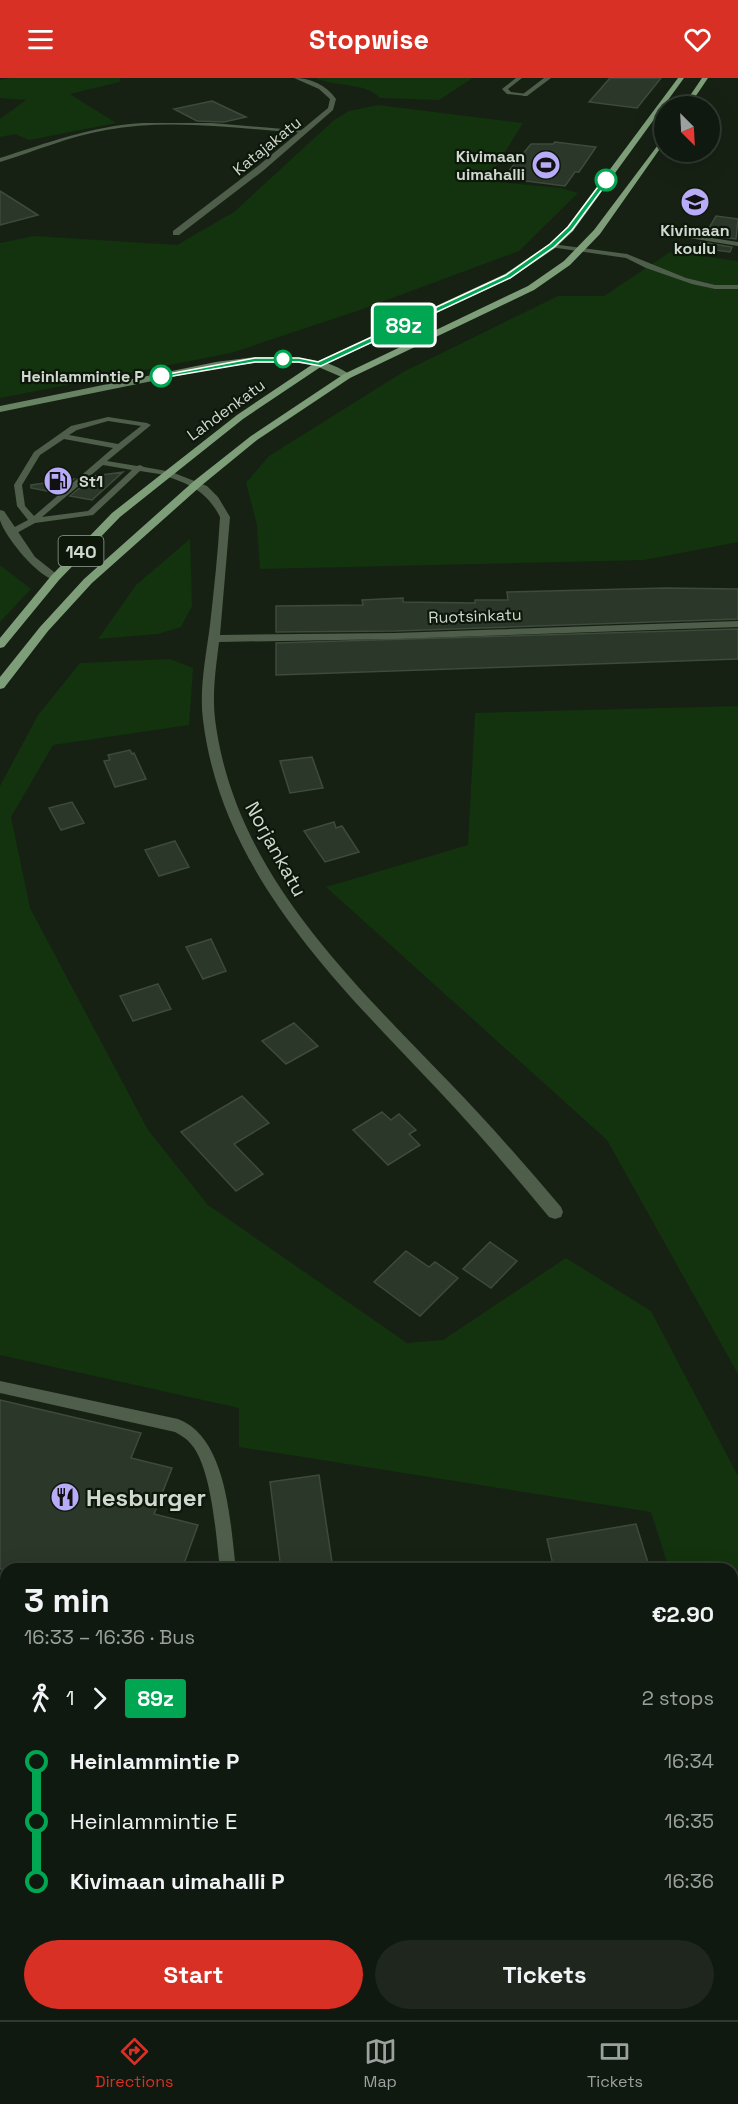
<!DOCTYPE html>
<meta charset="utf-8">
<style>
body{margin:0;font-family:"Space Grotesk",sans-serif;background:#1e261d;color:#f1f3f6;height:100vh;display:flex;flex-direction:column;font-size:22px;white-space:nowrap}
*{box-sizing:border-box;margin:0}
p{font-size:20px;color:#9ca09e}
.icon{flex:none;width:33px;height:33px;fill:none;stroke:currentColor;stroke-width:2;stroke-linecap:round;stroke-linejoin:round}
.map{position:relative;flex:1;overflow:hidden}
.panel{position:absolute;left:0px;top:1485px;width:738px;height:458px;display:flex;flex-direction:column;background:#10190f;border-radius:18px 18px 0 0;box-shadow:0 6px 24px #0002,0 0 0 2px #30382f}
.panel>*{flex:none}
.badge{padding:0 12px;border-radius:4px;font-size:21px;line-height:39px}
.needle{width:39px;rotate:156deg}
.buttons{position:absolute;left:654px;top:18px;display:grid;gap:12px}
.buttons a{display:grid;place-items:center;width:66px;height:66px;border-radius:50%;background:#10190f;box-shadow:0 6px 24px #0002,0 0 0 2px #30382f;font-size:30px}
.map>.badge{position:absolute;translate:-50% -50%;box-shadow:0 0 0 3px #fff}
.legs{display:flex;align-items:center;gap:9px;height:66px;padding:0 24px;font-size:20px}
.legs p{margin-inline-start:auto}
.head{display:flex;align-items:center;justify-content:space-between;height:102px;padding:0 24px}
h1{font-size:33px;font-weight:700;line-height:45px}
.primary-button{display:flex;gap:12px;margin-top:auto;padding:12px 24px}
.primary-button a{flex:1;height:69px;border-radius:36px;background:#d93025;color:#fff;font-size:24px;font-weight:700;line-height:69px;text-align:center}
.primary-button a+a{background:#1e261d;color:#f1f3f6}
ul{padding:0 24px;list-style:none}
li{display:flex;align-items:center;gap:21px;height:60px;font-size:22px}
li i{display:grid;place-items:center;width:9px;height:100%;margin:0 8px;background:currentColor}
li i::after{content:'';width:15px;height:15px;margin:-8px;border:4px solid;border-radius:50%;background:#10190f}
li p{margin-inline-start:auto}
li:first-child i{background:linear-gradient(#0000 50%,currentColor 0)}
li:last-child i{background:linear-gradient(currentColor 50%,#0000 0)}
header{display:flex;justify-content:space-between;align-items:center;height:78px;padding:0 24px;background:#d93025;color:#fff;font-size:27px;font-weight:700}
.menu{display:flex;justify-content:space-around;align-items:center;height:84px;border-top:2px solid #30382f;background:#10190f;font-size:16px;color:#9ca09e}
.menu a{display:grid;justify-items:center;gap:3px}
.menu .active{color:#d93025}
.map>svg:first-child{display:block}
.green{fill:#12330d}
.building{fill:#2b3729;stroke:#3e4a3c;stroke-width:1.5}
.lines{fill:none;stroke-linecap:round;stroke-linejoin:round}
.lane{fill:#4e5e4b;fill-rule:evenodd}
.street{fill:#4e5e4b;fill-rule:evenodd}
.secondary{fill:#688264;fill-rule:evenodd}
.primary{fill:#7d9e78;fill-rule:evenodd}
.line-1{fill:#00a651;stroke:#fff;stroke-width:1.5}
.stop-1-dot{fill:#fff;stroke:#00a651;stroke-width:3}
.labels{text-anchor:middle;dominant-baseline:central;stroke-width:4.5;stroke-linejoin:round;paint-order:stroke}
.far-street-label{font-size:16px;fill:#d0d8cf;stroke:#0d180b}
.far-poi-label{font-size:16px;font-weight:bold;fill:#d0d8cf;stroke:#0d180b;text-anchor:end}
.far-stop-label{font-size:16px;font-weight:bold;fill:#d0d8cf;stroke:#0d180b;text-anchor:end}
.shield{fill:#0d180b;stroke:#969e94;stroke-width:1.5}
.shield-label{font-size:18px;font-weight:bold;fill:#d0d8cf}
.street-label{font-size:20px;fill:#d0d8cf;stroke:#0d180b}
.near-poi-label{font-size:24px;font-weight:bold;fill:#d0d8cf;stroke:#0d180b;text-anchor:start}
</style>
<header><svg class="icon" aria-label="menu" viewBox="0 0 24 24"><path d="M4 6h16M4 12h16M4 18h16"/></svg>Stopwise<svg class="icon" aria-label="heart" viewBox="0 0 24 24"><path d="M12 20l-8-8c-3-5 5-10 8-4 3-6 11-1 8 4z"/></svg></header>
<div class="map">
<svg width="738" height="1942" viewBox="0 0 738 1942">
<rect width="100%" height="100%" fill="#162114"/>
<path class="green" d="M10,0H121L119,4L70,16L116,45L29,62L15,56L0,59V41L26,22L0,20V2Z
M315,0H473L439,22L380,20C366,4 335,9 315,0Z
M378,27L523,45L487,103L561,110L578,115L519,173L360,232L231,275L0,320V165L34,158L177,167L234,134L334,42L349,33Z
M670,174L738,183V464L644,482L260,491L257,447L246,405L269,378L403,294L558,218H604Z
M190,461L192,528L181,549L158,556L98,561L136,507Z
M0,487L31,511L0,544Z
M170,581L193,590L189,647L53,667L11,739L30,830L148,1052L208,1127L407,1265L443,1262L566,1180L651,1233L738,1398V1708L732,1689V1491H669L651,1434L239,1369V1330L0,1277V708L38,637L80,585Z
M738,628V1296L607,1062L326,809L468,767L475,635Z
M0,1918L6,1919V1936H86L111,1942H0Z"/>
<path class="building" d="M610,0H661L637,30L589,24Z
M212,23L246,39L224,44L197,43L174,31Z
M555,64L596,69L579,94H575L565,108L503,100L531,66H553Z
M0,113L38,137L0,147Z
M716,138L738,141L736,161L705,157Z
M701,164L732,169L730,174L698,170Z
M123,394L92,422L70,418L94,398Z
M74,401L57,415L31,410V407Z
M666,510L738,511V541L395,553L276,554V528L363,527L362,522L403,520V524L475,525V522H508L507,514Z
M738,551V581L276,597V565Z
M130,672L132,676L134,675L146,701L115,709L104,683L110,682L108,677Z
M312,679L323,710L290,715L280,683Z
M72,724L84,745L61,752L49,730Z
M334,744L336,750L342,748L359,774L325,784L304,753Z
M175,763L189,789L159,798L145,772Z
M211,861L226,893L203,901L186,869Z
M158,906L171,931L133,943L120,918Z
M294,945L318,968L286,986L262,963Z
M242,1018L269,1045L234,1066L263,1096L236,1113L181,1054Z
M382,1034L391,1042L399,1036L416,1052L409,1056L420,1067L388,1087L353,1052Z
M490,1164L517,1183L491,1210L463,1191Z
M406,1173L429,1189L435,1184L458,1200L420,1238L374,1204Z
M0,1322L141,1355L131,1380L172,1390L154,1436L198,1447L182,1491H0Z
M319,1397L333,1491H281L270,1404Z
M636,1446L650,1491H554L547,1461Z"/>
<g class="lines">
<path class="lane" d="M516,0H522L508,11L511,14L527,16V18L507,16L502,11Z
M142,45H212L308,53L305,55C240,51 171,40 106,52C70,58 36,73 0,84V80C47,65 92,48 142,45Z
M673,154L738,164V168L671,157L670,156Z
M552,166L627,176L686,200L715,207H738V211H715L692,206L646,190L626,180L550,169V167Z
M108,339L147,345L151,347L107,383L137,388L140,387L144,389L172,394V398L140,393L93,437L35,445L15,456H9V452L28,442L17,428L14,407L34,374L71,348ZM108,343L141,348L118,366L69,357L77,352ZM64,361L113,370L34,438L25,428L22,407L40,377ZM103,387L132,392L88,433L42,439Z
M0,1303L178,1341C228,1360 230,1446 236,1491H220C216,1459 212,1388 190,1365C186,1360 180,1357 175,1354L0,1315Z
M0,1833H6V1851H0Z
M260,1936H278V1942H260Z"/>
<path class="street" d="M294,0C311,0 326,7 336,21L333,32L264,92L179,157H173V153L258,88L328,30L330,21L319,11Z
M544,0H551L527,18H523V16Z
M169,393L207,408L218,419L230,439L220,557L395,555L738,543V549L395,561L219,564C216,589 212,616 215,641C234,793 349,900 449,1004C488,1044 525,1087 561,1129L563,1134L561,1139L555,1141L549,1139C513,1096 477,1053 439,1013C338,906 222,796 203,642C199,611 206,578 210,547C214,511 218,475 220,439C208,415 191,406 165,398V394Z
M0,432L4,433L35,479L59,498V502C42,505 4,458 0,442C0,439 0,435 0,432Z"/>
<path class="secondary" d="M255,279C287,279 325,277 352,298L344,300L316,288L299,285H255L216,290L0,334V328L216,284Z"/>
<path class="primary" d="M678,0H684L573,153L555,170L511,200L322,288L243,341L120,439L59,502L4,569L0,570V560L51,498L112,435L237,337L316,284L505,196L549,166L567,149Z
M702,0H708L689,28H683Z
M664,59V65L600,156L570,187L534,212L350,300L257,362L202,407L92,505L48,553L4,610L0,611V599L40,549L84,501L194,403L251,358L344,296L528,208L564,183L594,152Z"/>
</g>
<path class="line-1" d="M604,101L609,102L572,152L554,169L510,200L321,288L299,284H255L161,300L158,298L255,280H299L318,284L506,197L550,166L568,149Z"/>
<defs>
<g id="stadium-disc" transform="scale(1.5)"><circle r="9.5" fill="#b8abf7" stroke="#0d180b"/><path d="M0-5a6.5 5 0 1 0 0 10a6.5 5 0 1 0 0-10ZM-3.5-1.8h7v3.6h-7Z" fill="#111"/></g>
<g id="school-disc" transform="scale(1.5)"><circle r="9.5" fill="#b8abf7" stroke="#0d180b"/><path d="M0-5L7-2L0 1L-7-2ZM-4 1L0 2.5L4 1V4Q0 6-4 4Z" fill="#111"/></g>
<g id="fuel-disc" transform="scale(1.5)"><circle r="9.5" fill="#b8abf7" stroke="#0d180b"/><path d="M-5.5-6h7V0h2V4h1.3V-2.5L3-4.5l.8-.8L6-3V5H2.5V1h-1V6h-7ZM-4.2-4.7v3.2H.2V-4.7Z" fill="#111"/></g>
<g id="restaurant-disc" transform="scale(1.5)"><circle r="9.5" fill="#b8abf7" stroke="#0d180b"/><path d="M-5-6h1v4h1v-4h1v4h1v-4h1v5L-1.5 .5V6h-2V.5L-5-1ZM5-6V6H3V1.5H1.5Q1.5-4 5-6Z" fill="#111"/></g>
</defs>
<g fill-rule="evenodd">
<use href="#stadium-disc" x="546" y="87"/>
<use href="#school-disc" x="695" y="124"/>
<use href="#fuel-disc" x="58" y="403"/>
<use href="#restaurant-disc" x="65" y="1419"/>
</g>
<g class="stop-1-dot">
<circle cx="606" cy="102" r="10"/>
<circle cx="283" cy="281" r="8"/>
<circle cx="161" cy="298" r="10"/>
</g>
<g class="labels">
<g class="far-street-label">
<text transform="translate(267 68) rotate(-39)">Katajakatu</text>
<text transform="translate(226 332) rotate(-36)">Lahdenkatu</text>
<text transform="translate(475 538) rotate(-2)">Ruotsinkatu</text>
</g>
<g class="far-poi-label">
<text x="525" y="78">Kivimaan<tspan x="525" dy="18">uimahalli</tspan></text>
<text x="695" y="152" text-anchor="middle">Kivimaan<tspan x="695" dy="18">koulu</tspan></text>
<text x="79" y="403" text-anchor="start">St1</text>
</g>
<g class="far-stop-label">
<text x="144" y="298">Heinlammintie P</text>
</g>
<rect class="shield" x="58.5" y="458" width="45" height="30" rx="4.5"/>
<g class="shield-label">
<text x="81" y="473">140</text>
</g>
<g class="street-label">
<text transform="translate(276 771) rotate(61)">Norjankatu</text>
</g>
<g class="near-poi-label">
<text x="86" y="1419">Hesburger</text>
</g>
</g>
</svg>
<div class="buttons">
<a><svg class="needle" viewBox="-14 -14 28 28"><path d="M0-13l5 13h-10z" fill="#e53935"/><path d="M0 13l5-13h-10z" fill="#9ca09e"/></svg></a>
</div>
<b class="badge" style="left:404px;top:247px;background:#00a651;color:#fff">89z</b>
<section class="panel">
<div class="head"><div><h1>3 min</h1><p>16:33 – 16:36 · Bus</p></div><b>€2.90</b></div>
<div class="legs"><svg class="icon" aria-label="walk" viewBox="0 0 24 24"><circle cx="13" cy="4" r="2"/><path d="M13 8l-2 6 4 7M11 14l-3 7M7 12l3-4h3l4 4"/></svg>1<svg class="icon" aria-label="forward" viewBox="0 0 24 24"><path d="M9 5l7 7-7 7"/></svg><b class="badge" style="background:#00a651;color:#fff">89z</b><p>2 stops</p></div>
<ul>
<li><i style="color:#00a651"></i><b>Heinlammintie P</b><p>16:34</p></li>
<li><i style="color:#00a651"></i><span>Heinlammintie E</span><p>16:35</p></li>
<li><i style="color:#00a651"></i><b>Kivimaan uimahalli P</b><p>16:36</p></li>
</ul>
<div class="primary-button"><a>Start</a><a>Tickets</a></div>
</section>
</div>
<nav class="menu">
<a class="active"><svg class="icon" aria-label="directions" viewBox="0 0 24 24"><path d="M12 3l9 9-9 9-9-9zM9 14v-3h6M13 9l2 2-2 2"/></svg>Directions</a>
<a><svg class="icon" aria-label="map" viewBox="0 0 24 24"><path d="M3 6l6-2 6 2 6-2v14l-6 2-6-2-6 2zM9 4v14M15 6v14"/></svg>Map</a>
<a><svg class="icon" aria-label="tickets" viewBox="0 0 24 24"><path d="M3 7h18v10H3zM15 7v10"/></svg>Tickets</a>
</nav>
